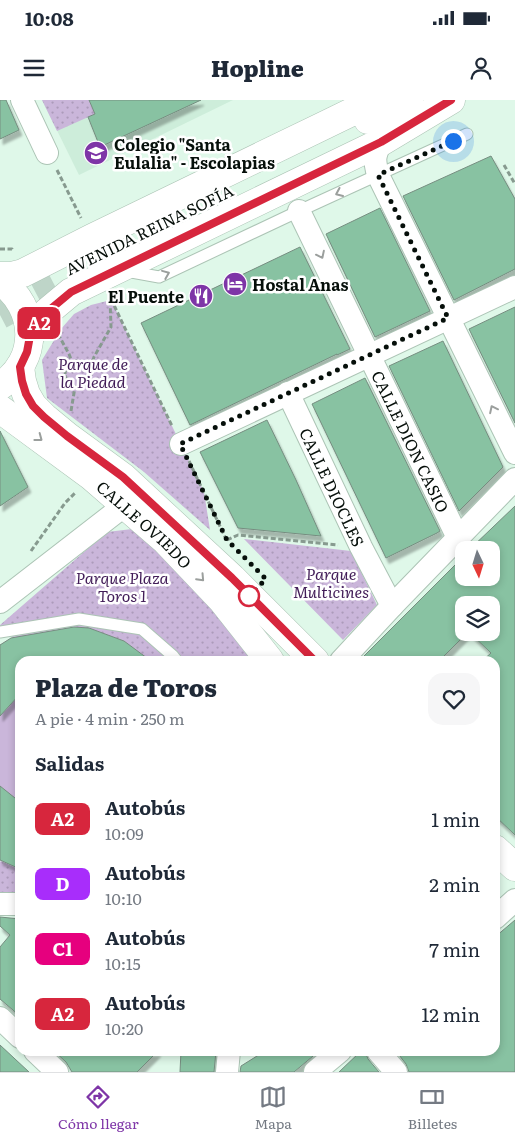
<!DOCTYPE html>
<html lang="es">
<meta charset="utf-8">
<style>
body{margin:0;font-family:Literata,serif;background:#f6f6f7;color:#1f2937;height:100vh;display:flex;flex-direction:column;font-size:19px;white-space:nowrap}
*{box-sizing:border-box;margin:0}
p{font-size:16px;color:#747a83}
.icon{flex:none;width:28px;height:28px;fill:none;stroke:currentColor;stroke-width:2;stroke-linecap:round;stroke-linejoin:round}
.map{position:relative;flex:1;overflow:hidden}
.panel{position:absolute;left:15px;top:556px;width:485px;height:400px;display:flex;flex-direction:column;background:#fff;border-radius:15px;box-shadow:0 2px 8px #0003}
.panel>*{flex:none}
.badge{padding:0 10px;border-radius:8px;font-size:18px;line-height:32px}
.needle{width:32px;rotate:176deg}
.controls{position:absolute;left:455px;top:441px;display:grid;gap:10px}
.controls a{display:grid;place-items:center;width:45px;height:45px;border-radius:10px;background:#fff;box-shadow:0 2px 8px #0003;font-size:25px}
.you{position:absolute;width:25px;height:25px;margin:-12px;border:4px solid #fff;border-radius:50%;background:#1a73e8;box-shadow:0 0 0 8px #1a73e833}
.map>.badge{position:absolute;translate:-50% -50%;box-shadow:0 0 0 2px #fff}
h2{padding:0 20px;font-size:19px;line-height:45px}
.round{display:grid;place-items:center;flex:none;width:52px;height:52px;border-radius:15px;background:#f6f6f7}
.head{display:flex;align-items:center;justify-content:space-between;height:85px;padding:0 20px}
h1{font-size:24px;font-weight:800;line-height:38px}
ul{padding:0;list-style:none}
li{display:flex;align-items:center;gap:15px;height:65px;padding:0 20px}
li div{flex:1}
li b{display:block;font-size:19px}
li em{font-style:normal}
li .badge{min-width:55px;font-weight:700;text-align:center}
.status{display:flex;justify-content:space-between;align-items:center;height:35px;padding:0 25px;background:#fff;direction:ltr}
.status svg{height:14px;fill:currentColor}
header{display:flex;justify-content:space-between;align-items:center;height:65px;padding:0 20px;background:#fff;font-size:22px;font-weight:800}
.tabs{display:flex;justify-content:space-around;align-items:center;height:70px;border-top:1px solid #e0e1e3;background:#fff;font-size:14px;color:#747a83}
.tabs a{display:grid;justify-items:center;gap:2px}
.tabs .current{color:#7e35a7}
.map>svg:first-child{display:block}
.built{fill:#cdedda}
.green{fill:#cab6da}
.park{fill:url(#park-dots)}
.building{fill:#88c2a2;stroke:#768d80;filter:url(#shadow)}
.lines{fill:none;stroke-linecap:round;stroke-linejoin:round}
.highway-tunnel{stroke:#bed5c8;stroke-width:28;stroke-dasharray:28 14;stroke-linecap:butt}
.lane-casing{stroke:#acc4b5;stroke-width:13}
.street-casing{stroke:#acc4b5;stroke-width:24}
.secondary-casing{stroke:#acc4b5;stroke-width:29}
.highway-casing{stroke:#acc4b5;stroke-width:29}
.path{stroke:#879a8f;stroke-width:3;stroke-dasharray:5 2.5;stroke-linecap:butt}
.lane{stroke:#fff;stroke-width:11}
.street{stroke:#fff;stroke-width:22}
.secondary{stroke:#fff;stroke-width:28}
.highway{stroke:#fff;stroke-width:28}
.oneway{stroke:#9b9f9d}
.line-casing{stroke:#fff;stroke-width:11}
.line{stroke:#d7263d;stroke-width:8}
.walk{stroke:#060f0a;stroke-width:5;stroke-dasharray:0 9}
.stop-dot{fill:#fff;stroke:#d7263d;stroke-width:2.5}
.labels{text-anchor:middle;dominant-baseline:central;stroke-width:5;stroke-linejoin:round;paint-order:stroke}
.poi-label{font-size:16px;font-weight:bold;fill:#060f0a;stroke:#fff;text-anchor:start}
.street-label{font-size:16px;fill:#060f0a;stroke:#fff}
.park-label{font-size:16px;font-style:italic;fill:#421d58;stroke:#fff}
</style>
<div class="status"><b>10:08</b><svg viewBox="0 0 49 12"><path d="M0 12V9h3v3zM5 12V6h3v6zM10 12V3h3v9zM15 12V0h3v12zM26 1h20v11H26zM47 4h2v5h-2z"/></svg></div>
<header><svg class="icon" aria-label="menu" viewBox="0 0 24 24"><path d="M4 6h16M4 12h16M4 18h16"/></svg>Hopline<svg class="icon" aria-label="person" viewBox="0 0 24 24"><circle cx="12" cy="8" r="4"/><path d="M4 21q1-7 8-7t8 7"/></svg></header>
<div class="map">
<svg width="515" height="972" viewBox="0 0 515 972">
<defs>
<pattern id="park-dots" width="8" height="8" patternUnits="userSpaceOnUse" patternTransform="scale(1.25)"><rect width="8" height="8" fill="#cab6da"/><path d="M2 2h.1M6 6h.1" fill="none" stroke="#ac9bba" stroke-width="1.8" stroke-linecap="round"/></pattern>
<filter id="shadow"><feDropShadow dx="3" dy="5.5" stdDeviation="1" flood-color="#0004"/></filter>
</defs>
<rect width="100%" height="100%" fill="#dff8e9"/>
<path class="built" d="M42,0H233L79,75Z"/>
<path class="green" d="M49,527L88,528L124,541L151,561H20V769L0,760V545L13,537Z"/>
<path class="park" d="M42,0H89L95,14L57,31Z
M111,200L204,392L210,430L144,372L47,298L42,260L61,229L74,214L91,205Z
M132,429L178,466L261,561H151L124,541L88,528L49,527L13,537L0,526V525L107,432Z
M244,439L351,451L377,505L343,540Z
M1,761L20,769V795L0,793V762Z"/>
<path class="building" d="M0,0H6L19,30L0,39Z
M89,0H201L100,47L88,17L95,14Z
M491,56L515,99V169L454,200L403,96Z
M380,108L430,211L375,237L326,134Z
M300,147L350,249L337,255V254L190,325L141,223Z
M515,207V323L469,229Z
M443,241L503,367L459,411L389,266Z
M365,278L440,431L437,433L386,458L312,304Z
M267,320L296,380L321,436L238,428L200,352Z
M0,331L28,387L0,406Z
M515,406V735L495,716V561H482L491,553L469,532H491V505H464V532H468L439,561H359L464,456V478H491V450H469Z
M74,527L89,528L124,541L151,561H20V594L0,616V545L11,538Z
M0,686L20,702V769L0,760Z
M0,817L20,819V916L0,899V847L10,835L0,826Z
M515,820V972H409L406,964L396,951H495V837Z
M0,945L29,972H0Z
M54,951H158L137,972H72L66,962Z
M181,951H216L214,972H180Z
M265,951H319L294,972H240L241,966Z
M361,951H365L368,959L379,972H339Z"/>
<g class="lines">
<path class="highway-tunnel" d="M0,215L55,186"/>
<g class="lane-casing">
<path id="lane" d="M126,171L159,177L299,111L467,34
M0,532L79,519L142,529L173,556L177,561"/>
</g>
<g class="street-casing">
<g id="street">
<path d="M22,0L47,53"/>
<path d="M381,42C374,57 374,59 378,75L515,353"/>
<path id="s1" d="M299,111L458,438"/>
<path id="s2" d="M288,293L361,447L392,506"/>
<path d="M181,344L515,187"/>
<path d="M0,502L125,405"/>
<path d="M341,561L392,506L515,379"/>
<path d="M0,804H20"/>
<path d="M495,818L515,800"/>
<path d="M0,918L20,937"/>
<path d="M35,951L57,972"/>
<path d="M378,951L396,972"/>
<path d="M227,972L229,951"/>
<path d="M315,972L340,951"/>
</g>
</g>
<g class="secondary-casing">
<g id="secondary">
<path d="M0,181C38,207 40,261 0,286"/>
<path d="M20,267L22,281L26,294L33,306L44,317L67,336L123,377L232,478L315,561"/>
<path id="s3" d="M0,309L91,376L166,441L222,500L270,561"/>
<path d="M495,749L515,767"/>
</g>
</g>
<g class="highway-casing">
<path id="highway" d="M368,20L409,0
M0,176H11L23,173L92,138L325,25L358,9L383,0
M30,236L47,212L71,192L381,42L451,0"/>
</g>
<path class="path" d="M504,65L515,84
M57,70L81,118
M0,149H12L13,151
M111,199L172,326
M58,234L69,254L72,262
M65 274a13 13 0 1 1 26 0a13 13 0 1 1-26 0Z
M90,268L94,257L111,227L110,199
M71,311L75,287
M189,361L227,441
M227,440L238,435L338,445
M31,451L65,403L76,392"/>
<use href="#lane" class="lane"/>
<use href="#street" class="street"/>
<use href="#secondary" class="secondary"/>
<use href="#highway" class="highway"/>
</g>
<defs><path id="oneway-chevron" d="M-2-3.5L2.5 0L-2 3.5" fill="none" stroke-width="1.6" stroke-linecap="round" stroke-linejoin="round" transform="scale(1.25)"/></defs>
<g class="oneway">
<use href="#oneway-chevron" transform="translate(339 93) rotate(156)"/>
<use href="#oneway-chevron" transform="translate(321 155) rotate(64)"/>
<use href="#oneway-chevron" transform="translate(166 174) rotate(-22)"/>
<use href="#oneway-chevron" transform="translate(493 309) rotate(-116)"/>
<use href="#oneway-chevron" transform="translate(39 338) rotate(37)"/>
<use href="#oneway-chevron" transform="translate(201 478) rotate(47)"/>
</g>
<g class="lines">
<g class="line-casing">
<path id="line" d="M315,561L232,478L123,377L67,336L44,317L33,306L26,294L22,281L20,267L27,252L30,236L47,212L71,192L381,42L451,0"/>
</g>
<use href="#line" class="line"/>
<path class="walk" d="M249,496L266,479L227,440L180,344L448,218L378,75L453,41"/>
</g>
<defs>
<g id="school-disc" transform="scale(1.25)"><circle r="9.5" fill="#7e35a7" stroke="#fff"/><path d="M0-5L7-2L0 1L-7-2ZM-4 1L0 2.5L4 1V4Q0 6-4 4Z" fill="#fff"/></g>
<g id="hotel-disc" transform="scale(1.25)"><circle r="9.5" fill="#7e35a7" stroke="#fff"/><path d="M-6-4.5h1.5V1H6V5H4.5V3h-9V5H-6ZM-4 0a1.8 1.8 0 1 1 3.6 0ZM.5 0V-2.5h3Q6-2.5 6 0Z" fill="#fff"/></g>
<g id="restaurant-disc" transform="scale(1.25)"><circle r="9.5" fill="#7e35a7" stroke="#fff"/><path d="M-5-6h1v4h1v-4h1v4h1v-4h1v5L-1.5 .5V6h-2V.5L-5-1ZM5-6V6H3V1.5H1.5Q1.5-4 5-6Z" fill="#fff"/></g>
</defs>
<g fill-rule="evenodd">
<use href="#school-disc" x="96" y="53"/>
<use href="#hotel-disc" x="235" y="184"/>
<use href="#restaurant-disc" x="201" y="196"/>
</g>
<circle class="stop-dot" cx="249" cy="496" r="10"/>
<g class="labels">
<g class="poi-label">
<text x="114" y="44">Colegio "Santa<tspan x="114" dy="18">Eulalia" - Escolapias</tspan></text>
<text x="252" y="184">Hostal Anas</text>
<text x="184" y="196" text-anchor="end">El Puente</text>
</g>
<g class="street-label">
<text transform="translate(149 129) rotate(-26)">AVENIDA REINA SOFÍA</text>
<text stroke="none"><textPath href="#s1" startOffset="256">CALLE DION CASIO</textPath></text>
<text stroke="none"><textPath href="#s2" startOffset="104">CALLE DIOCLES</textPath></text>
<text stroke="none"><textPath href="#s3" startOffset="185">CALLE OVIEDO</textPath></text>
</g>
<g class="park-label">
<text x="93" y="263">Parque de<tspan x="93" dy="18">la Piedad</tspan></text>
<text x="331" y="473">Parque<tspan x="331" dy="18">Multicines</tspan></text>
<text x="122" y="477">Parque Plaza<tspan x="122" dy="18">Toros 1</tspan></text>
</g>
</g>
</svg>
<div class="controls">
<a><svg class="needle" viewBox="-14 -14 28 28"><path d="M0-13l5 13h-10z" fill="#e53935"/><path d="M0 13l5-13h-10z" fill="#747a83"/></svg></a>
<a><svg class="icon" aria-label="layers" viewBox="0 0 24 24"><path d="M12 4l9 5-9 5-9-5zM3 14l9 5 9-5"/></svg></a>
</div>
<div class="you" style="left:453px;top:41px"></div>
<b class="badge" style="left:39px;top:223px;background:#d7263d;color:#fff">A2</b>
<section class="panel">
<div class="head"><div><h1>Plaza de Toros</h1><p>A pie · 4 min · 250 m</p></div><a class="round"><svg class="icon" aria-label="heart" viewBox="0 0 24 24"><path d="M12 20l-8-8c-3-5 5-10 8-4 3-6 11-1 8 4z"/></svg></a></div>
<h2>Salidas</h2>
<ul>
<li><span class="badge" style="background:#d7263d;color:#fff">A2</span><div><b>Autobús</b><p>10:09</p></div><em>1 min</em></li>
<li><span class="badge" style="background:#a82dfb;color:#fff">D</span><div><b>Autobús</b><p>10:10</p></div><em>2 min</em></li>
<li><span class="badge" style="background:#e6007e;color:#fff">C1</span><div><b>Autobús</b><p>10:15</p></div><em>7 min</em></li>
<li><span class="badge" style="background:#d7263d;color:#fff">A2</span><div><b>Autobús</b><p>10:20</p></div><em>12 min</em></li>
</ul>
</section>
</div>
<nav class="tabs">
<a class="current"><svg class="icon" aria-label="directions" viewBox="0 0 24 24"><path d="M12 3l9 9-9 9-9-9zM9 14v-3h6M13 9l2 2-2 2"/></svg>Cómo llegar</a>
<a><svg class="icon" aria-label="map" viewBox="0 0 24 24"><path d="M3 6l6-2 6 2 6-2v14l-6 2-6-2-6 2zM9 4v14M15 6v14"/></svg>Mapa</a>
<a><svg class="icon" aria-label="tickets" viewBox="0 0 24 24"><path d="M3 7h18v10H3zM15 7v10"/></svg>Billetes</a>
</nav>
